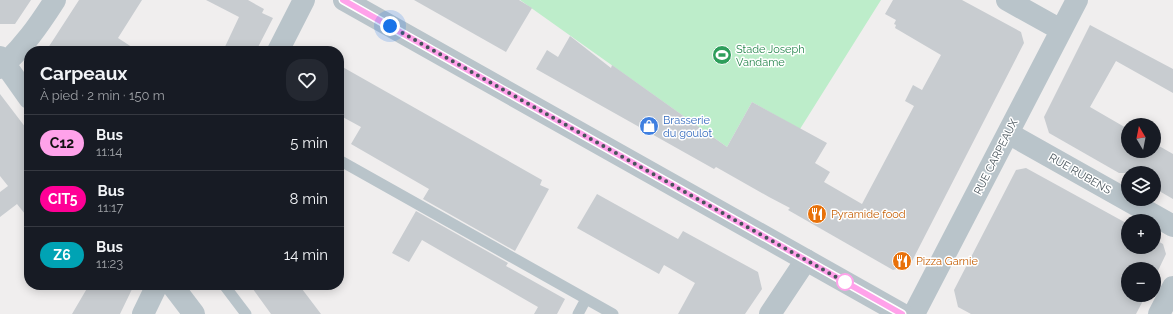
<!DOCTYPE html>
<html lang="fr">
<meta charset="utf-8">
<style>
body{margin:0;font-family:Raleway,sans-serif;background:#242831;color:#f1f3f6;height:100vh;display:flex;flex-direction:column;font-size:15px;white-space:nowrap}
*{box-sizing:border-box;margin:0}
p{font-size:13px;color:#9ea1a6}
.icon{flex:none;width:22px;height:22px;fill:none;stroke:currentColor;stroke-width:2;stroke-linecap:round;stroke-linejoin:round}
.map{position:relative;flex:1;overflow:hidden}
.panel{position:absolute;left:24px;top:46px;width:320px;height:244px;display:flex;flex-direction:column;background:#171b24;border-radius:16px;box-shadow:0 2px 10px #0003}
.panel>*{flex:none}
.badge{padding:0 8px;border-radius:13px;font-size:14px;line-height:26px}
.needle{width:26px;rotate:350deg}
.fabs{position:absolute;left:1121px;top:118px;display:grid;gap:8px}
.fabs a{display:grid;place-items:center;width:40px;height:40px;border-radius:50%;background:#171b24;box-shadow:0 2px 10px #0003;font-size:20px}
.you{position:absolute;width:20px;height:20px;margin:-10px;border:3px solid #fff;border-radius:50%;background:#1a73e8;box-shadow:0 0 0 6px #1a73e833}
.map>.badge{position:absolute;translate:-50% -50%;box-shadow:0 0 0 2px #fff}
.round{display:grid;place-items:center;flex:none;width:42px;height:42px;border-radius:16px;background:#242831}
.overview{display:flex;align-items:center;justify-content:space-between;height:68px;padding:0 16px}
h1{font-size:19px;font-weight:700;line-height:30px}
ul{padding:0;list-style:none}
li{display:flex;align-items:center;gap:12px;height:56px;padding:0 16px;border-top:1px solid #363941}
li div{flex:1}
li b{display:block;font-size:15px}
li em{font-style:normal}
li .badge{min-width:44px;font-weight:700;text-align:center}
.map>svg:first-child{display:block}
.green{fill:#bdedca}
.building{fill:#c8ccd0}
.lines{fill:none;stroke-linecap:round;stroke-linejoin:round}
.service{stroke:#b9c4ca;stroke-width:11}
.minor{stroke:#b9c4ca;stroke-width:22}
.tertiary{stroke:#b9c4ca;stroke-width:22}
.line-casing{stroke:#fff;stroke-width:9}
.line{stroke:#ffa2ea;stroke-width:6}
.walk{stroke:#47535a;stroke-width:4;stroke-dasharray:0 7.2}
.stop-dot{fill:#fff;stroke:#ffa2ea;stroke-width:2}
.labels{text-anchor:middle;dominant-baseline:central;stroke-width:3;stroke-linejoin:round;paint-order:stroke}
.leisure-label{font-size:11px;fill:#27864d;stroke:#fff;text-anchor:start}
.shop-label{font-size:11px;fill:#366cbe;stroke:#fff;text-anchor:start}
.street-label{font-size:11px;fill:#47535a;stroke:#fff}
.food-label{font-size:11px;fill:#c56008;stroke:#fff;text-anchor:start}
</style>
<div class="map">
<svg width="1173" height="314" viewBox="0 0 1173 314">
<rect width="100%" height="100%" fill="#f0eeee"/>
<path class="green" d="M520,0H881L800,129L752,102L727,147Z"/>
<path class="building" d="M0,0H31L15,24H0Z
M79,0H142L118,38L138,51H46Z
M206,0H248L264,9L262,13L273,18L256,51H223L239,17Z
M414,0H519L532,8L506,52Z
M893,0H962L1021,32L1024,43L910,265L893,270L788,210L790,208L769,197L716,167L714,169L536,69L547,50L558,57L570,36L611,68L612,65L727,147L752,102L827,143L815,163L830,172L824,182L862,204L914,106L905,101L913,85L922,90L941,55L895,28L896,25L894,24L896,20L885,14Z
M1090,25L1173,69V93L1116,61L1090,107L1128,129V151H1154V148L1157,149L1159,146L1173,154V199L1154,188V173H1119L1049,133L1044,117Z
M339,65L542,180L540,185L549,189L515,251L423,199L429,189L351,144L361,127L339,115Z
M0,94L29,132V219L17,204L0,217V192L8,186L0,176Z
M1026,168L1128,224V247H1154V239L1163,244L1166,254L1154,279V269H1128V295H1146L1136,314H971L958,307L954,290L1016,170Z
M597,194L678,239L683,231L758,272L762,289L745,314H678L695,283L664,265L659,274L577,228Z
M416,211L508,263L506,266L565,299L557,314H534L538,307L422,240L409,262L392,253Z
M89,285H134L120,314H72Z
M250,285H299L321,314H271Z"/>
<g class="lines">
<path class="service" d="M339,160L613,314
M224,285L246,314
M578,314L586,299"/>
<path class="minor" d="M1007,0L1061,30
M278,51L304,0
M0,57L29,98
M0,68C23,48 39,25 55,0
M1008,133L1173,226
M172,285L194,314
M143,314L157,285
M770,314L806,260
M914,314L1077,0
M1159,314L1173,287"/>
<path class="tertiary" d="M344,0L902,314"/>
</g>
<g class="lines">
<g class="line-casing">
<path id="line" d="M343,0L902,314"/>
</g>
<use href="#line" class="line"/>
<path class="walk" d="M390,26L845,282"/>
</g>
<defs>
<g id="stadium-disc" transform="scale(1)"><circle r="9.5" fill="#2e9e5b" stroke="#fff"/><path d="M0-5a6.5 5 0 1 0 0 10a6.5 5 0 1 0 0-10ZM-3.5-1.8h7v3.6h-7Z" fill="#fff"/></g>
<g id="shop-disc" transform="scale(1)"><circle r="9.5" fill="#3f7fe0" stroke="#fff"/><path d="M-5-2.5h2.3a2.7 3.5 0 0 1 5.4 0H5L5.5 6h-11ZM-1.5-2.5h3a1.5 2.3 0 0 0-3 0Z" fill="#fff"/></g>
<g id="restaurant-disc" transform="scale(1)"><circle r="9.5" fill="#e8710a" stroke="#fff"/><path d="M-5-6h1v4h1v-4h1v4h1v-4h1v5L-1.5 .5V6h-2V.5L-5-1ZM5-6V6H3V1.5H1.5Q1.5-4 5-6Z" fill="#fff"/></g>
</defs>
<g fill-rule="evenodd">
<use href="#stadium-disc" x="722" y="55"/>
<use href="#shop-disc" x="649" y="126"/>
<use href="#restaurant-disc" x="817" y="214"/>
<use href="#restaurant-disc" x="902" y="261"/>
</g>
<circle class="stop-dot" cx="845" cy="282" r="8"/>
<g class="labels">
<g class="leisure-label">
<text x="736" y="49">Stade Joseph<tspan x="736" dy="13">Vandame</tspan></text>
</g>
<g class="shop-label">
<text x="663" y="120">Brasserie<tspan x="663" dy="13">du goulot</tspan></text>
</g>
<g class="street-label">
<text transform="translate(996 157) rotate(-63)">RUE CARPEAUX</text>
<text transform="translate(1080 174) rotate(30)">RUE RUBENS</text>
</g>
<g class="food-label">
<text x="831" y="214">Pyramide food</text>
<text x="916" y="261">Pizza Garnie</text>
</g>
</g>
</svg>
<div class="fabs">
<a><svg class="needle" viewBox="-14 -14 28 28"><path d="M0-13l5 13h-10z" fill="#e53935"/><path d="M0 13l5-13h-10z" fill="#9ea1a6"/></svg></a>
<a><svg class="icon" aria-label="layers" viewBox="0 0 24 24"><path d="M12 4l9 5-9 5-9-5zM3 14l9 5 9-5"/></svg></a>
<a>+</a>
<a>−</a>
</div>
<div class="you" style="left:390px;top:26px"></div>
<section class="panel">
<div class="overview"><div><h1>Carpeaux</h1><p>À pied · 2 min · 150 m</p></div><a class="round"><svg class="icon" aria-label="heart" viewBox="0 0 24 24"><path d="M12 20l-8-8c-3-5 5-10 8-4 3-6 11-1 8 4z"/></svg></a></div>
<ul>
<li><span class="badge" style="background:#ffa2ea;color:#111">C12</span><div><b>Bus</b><p>11:14</p></div><em>5 min</em></li>
<li><span class="badge" style="background:#ff0096;color:#fff">CIT5</span><div><b>Bus</b><p>11:17</p></div><em>8 min</em></li>
<li><span class="badge" style="background:#00a3b4;color:#fff">Z6</span><div><b>Bus</b><p>11:23</p></div><em>14 min</em></li>
</ul>
</section>
</div>
